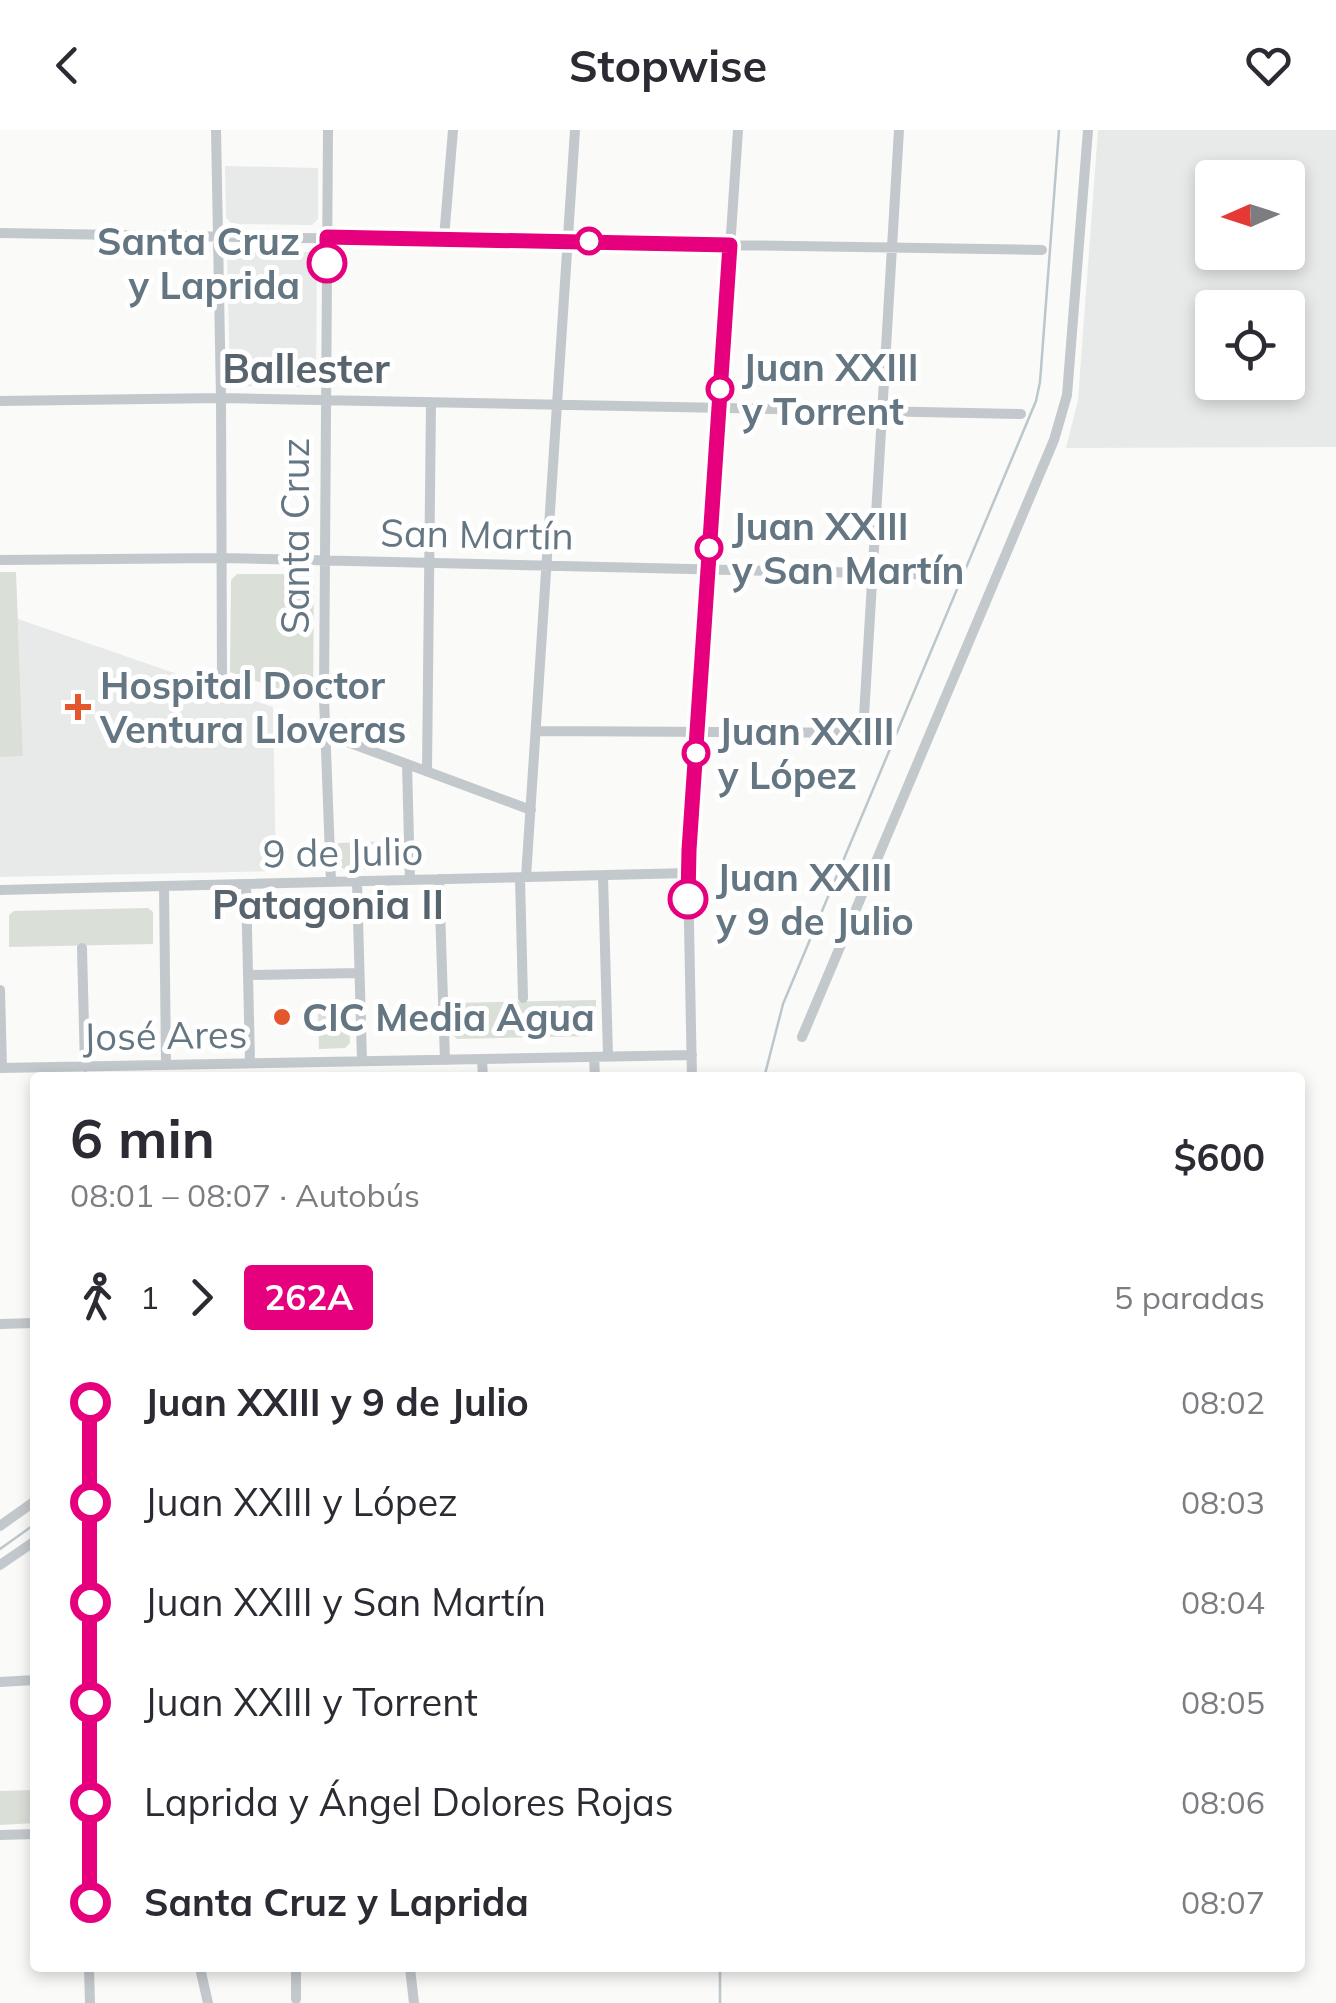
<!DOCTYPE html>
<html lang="es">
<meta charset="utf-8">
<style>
body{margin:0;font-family:Mulish,sans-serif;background:#f2f2f3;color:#2b2b33;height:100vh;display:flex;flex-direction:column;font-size:38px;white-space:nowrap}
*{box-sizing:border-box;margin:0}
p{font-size:32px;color:#7c7c81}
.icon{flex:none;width:55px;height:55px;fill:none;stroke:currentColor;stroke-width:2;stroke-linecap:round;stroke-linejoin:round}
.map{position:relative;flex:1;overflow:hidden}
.details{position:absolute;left:30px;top:942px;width:1275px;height:900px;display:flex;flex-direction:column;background:#fff;border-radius:10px;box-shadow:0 5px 15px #0003}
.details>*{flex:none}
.badge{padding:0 20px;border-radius:8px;font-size:35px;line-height:65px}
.needle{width:65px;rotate:267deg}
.tools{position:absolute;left:1195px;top:30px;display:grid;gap:20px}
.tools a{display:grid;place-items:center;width:110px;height:110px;border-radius:10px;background:#fff;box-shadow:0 5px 15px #0003;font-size:50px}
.map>.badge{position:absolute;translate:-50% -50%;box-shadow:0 0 0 5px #fff}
.legs{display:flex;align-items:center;gap:15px;height:110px;padding:0 40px;font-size:32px}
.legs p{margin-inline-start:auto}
.headline{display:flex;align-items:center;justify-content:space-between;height:170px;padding:0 40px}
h1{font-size:55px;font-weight:700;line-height:75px}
ul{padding:0 40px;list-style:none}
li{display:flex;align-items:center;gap:35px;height:100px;font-size:38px}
li i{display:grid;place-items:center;width:15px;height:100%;margin:0 12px;background:currentColor}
li i::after{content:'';width:25px;height:25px;margin:-12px;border:8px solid;border-radius:50%;background:#fff}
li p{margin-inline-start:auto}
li:first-child i{background:linear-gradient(#0000 50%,currentColor 0)}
li:last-child i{background:linear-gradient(currentColor 50%,#0000 0)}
header{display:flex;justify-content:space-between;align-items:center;height:130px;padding:0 40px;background:#fff;font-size:45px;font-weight:700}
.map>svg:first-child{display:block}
.built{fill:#e8e9e9;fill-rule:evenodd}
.green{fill:#dadfd7}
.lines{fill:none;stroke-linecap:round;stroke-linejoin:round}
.stream{stroke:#bbc7cb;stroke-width:2.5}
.street{stroke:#c3c8cc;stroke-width:10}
.line-1-casing{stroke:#fff;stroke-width:22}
.line-1{stroke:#e6007e;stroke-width:15}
.stop-1-dot{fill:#fff;stroke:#e6007e;stroke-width:5}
.poi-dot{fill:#e4572e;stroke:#fff;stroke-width:4}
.labels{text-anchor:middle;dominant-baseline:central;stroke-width:10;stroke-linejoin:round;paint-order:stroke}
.stop-label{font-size:38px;font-weight:bold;fill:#657683;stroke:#fff;text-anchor:start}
.street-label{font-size:38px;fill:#657683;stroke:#fff}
.poi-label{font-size:38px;font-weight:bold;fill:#657683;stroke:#fff;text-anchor:start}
.neighbourhood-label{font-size:40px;font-weight:bold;fill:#57646e;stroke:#fff}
</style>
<header><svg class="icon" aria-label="back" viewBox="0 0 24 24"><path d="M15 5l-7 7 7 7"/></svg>Stopwise<svg class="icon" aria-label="heart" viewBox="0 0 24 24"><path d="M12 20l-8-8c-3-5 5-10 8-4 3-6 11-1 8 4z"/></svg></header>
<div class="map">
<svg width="1336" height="1873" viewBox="0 0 1336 1873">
<rect width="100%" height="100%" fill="#fafaf8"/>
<path class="built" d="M1098,0H1336V317L1066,318L1078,270ZM1212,48H1288V122H1212ZM1212,178H1288V252H1212Z
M225,36L318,38V89L312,95L232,94L226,88Z
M233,121L311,122L317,128L316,251L310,257L235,256L230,250L227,127Z
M18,489L273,577L276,741L0,747V627L23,625Z"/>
<path class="green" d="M0,442H16L23,626L0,627Z
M237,444H308L314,450L313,565L309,569L230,542L231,450Z
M396,711V733L391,739L345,740L338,735V713Z
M148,778L153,782V814L9,817V785L14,781Z
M596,870V901L592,906L457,909L452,904V873Z
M349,881L350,913L345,918L319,919L318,882Z
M35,1660V1693L0,1695V1661Z"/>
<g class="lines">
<path class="stream" d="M764,948L783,874L1036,271L1040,252L1059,0
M0,1419L35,1394
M720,1873V1838"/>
<path class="street" d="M216,0L221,268L222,550
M328,0L324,568L331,752
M0,103L1042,120
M444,108L453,0
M0,271L221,268L1021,284
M0,430L221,428L952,445
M536,601L879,603
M863,603L899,0
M326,604L531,680
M407,634L410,750
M427,641L431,272
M603,746L608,926
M526,747L575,0
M520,748L523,868
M439,749L445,930
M357,752L362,931
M246,754L250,933
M164,756L166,935
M0,760L688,743
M82,818L85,937
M248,845L359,843
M0,860L2,938
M802,907L1054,310L1067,265L1088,0
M594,927L595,948
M482,929L483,948
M0,938L692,925
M692,948L688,743L738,0
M0,1194L35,1193
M0,1396L35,1371
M0,1435L35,1411
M0,1552L35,1550
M0,1705L35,1704
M89,1838L90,1873
M200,1838L208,1873
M296,1838V1869
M410,1838L414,1873"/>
</g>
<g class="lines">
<g class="line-1-casing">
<path id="line-1" d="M327,133V107L730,115L689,720L688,769"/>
</g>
<use href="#line-1" class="line-1"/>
</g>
<g class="stop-1-dot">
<circle cx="589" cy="111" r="12"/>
<circle cx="327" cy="133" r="18"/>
<circle cx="720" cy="259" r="12"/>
<circle cx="709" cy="418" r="12"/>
<circle cx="696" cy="623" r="12"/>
<circle cx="688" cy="769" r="18"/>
</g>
<g class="poi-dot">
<path d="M73 562h10v10h10v10h-10v10h-10v-10h-10v-10h10z"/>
<circle cx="282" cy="887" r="10"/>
</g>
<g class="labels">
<g class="stop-label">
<text x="300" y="111" text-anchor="end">Santa Cruz<tspan x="300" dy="44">y Laprida</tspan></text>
<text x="742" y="237">Juan XXIII<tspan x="742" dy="44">y Torrent</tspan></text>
<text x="732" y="396">Juan XXIII<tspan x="732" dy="44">y San Martín</tspan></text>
<text x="718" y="601">Juan XXIII<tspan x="718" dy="44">y López</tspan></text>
<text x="716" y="747">Juan XXIII<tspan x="716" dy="44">y 9 de Julio</tspan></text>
</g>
<g class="street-label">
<text transform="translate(477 404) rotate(1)">San Martín</text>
<text transform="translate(295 406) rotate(-90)">Santa Cruz</text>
<text transform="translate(343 722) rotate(-1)">9 de Julio</text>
<text transform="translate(165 905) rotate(-1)">José Ares</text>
</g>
<g class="poi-label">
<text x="100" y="555">Hospital Doctor<tspan x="100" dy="44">Ventura Lloveras</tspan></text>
<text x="302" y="887">CIC Media Agua</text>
</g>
<g class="neighbourhood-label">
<text x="306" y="238">Ballester</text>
<text x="328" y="774">Patagonia II</text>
</g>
</g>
</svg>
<div class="tools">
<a><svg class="needle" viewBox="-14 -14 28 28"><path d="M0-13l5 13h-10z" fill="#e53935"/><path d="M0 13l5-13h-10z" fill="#7c7c81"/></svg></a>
<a><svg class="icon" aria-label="locate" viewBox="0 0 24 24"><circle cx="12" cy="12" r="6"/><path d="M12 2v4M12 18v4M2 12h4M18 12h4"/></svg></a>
</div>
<section class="details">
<div class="headline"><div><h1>6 min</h1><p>08:01 – 08:07 · Autobús</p></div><b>$600</b></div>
<div class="legs"><svg class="icon" aria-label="walk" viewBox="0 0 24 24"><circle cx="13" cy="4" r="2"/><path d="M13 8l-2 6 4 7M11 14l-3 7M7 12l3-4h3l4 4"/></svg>1<svg class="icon" aria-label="forward" viewBox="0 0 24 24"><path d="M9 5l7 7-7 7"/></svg><b class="badge" style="background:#e6007e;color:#fff">262A</b><p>5 paradas</p></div>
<ul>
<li><i style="color:#e6007e"></i><b>Juan XXIII y 9 de Julio</b><p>08:02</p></li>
<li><i style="color:#e6007e"></i><span>Juan XXIII y López</span><p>08:03</p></li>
<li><i style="color:#e6007e"></i><span>Juan XXIII y San Martín</span><p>08:04</p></li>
<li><i style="color:#e6007e"></i><span>Juan XXIII y Torrent</span><p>08:05</p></li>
<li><i style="color:#e6007e"></i><span>Laprida y Ángel Dolores Rojas</span><p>08:06</p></li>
<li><i style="color:#e6007e"></i><b>Santa Cruz y Laprida</b><p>08:07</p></li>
</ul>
</section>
</div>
